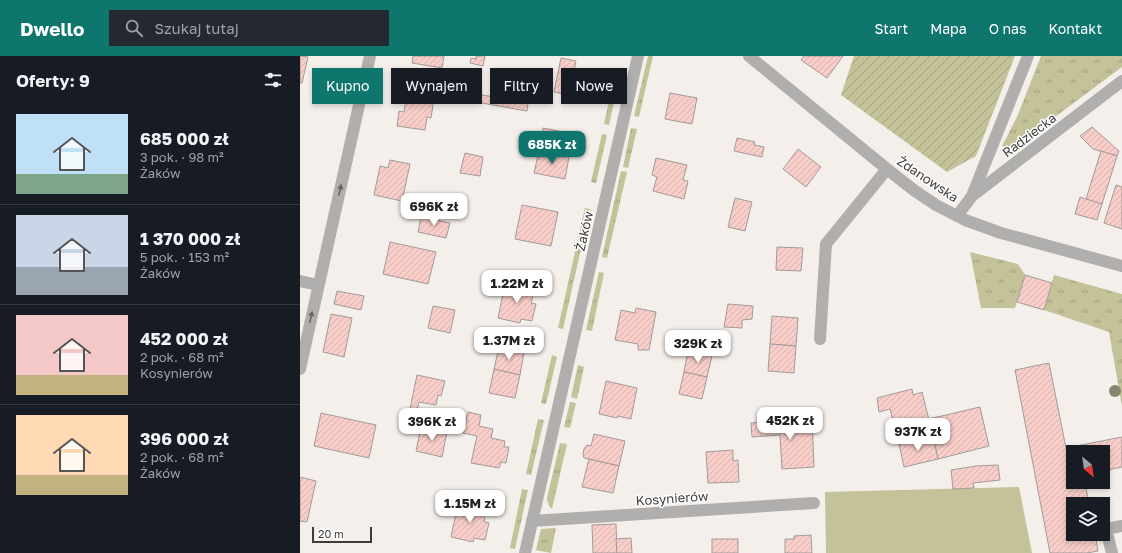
<!DOCTYPE html>
<html lang="pl">
<head>
<meta charset="utf-8">
<style>
	:root { --surface:#171b24; --page:#242831; --text:#f1f3f6; --muted:#9ea1a6; --line:#363941; --accent:#0f766e }
	body { margin:0; font-family:"Golos Text",sans-serif; background:var(--page); color:var(--text); height:100vh; display:flex; flex-direction:column; font-size:15px; white-space:nowrap }
	* { box-sizing:border-box; margin:0 }
	p { font-size:13px; color:var(--muted) }
	.icon { flex:none; width:22px; height:22px; fill:none; stroke:currentColor; stroke-width:2; stroke-linecap:round; stroke-linejoin:round }
	.map { position:relative; flex:1; overflow:hidden }
	.side { display:flex; flex-direction:column; background:var(--surface); width:300px }
	.side>* { flex:none }
	.hud { position:absolute; left:12px; top:12px; width:380px; height:36px; display:flex; gap:8px }
	.needle { width:26px; rotate:151deg }
	.tools { position:absolute; left:766px; top:389px; display:grid; gap:8px }
	.tools a { display:grid; place-items:center; width:44px; height:44px; border-radius:0px; background:var(--surface); box-shadow:0 2px 6px #0003; font-size:20px }
	.scale { position:absolute; left:12px; bottom:10px; width:60px; box-sizing:border-box; padding-left:4px; border:2px solid #3f3c3b; border-top:0; font-size:11px; line-height:14px; white-space:nowrap; color:#3f3c3b; -webkit-text-stroke:3px #fff; paint-order:stroke }
	.price { position:absolute; translate:-50% -34px; padding:0 9px; border-radius:8px; background:#fff; color:#222; font-size:13px; line-height:26px; filter:drop-shadow(0 1px 2px #0008) }
	.price::after { content:''; position:absolute; left:50%; top:24px; width:12px; height:9px; margin-left:-6px; background:inherit; clip-path:polygon(0 0,100% 0,50% 100%) }
	.price.current { background:var(--accent); color:#fff }
	ul { padding:0; list-style:none }
	li { display:flex; align-items:center; gap:12px; height:100px; padding:0 16px }
	li+li { border-top:1px solid var(--line) }
	li span { display:grid; place-items:center; flex:none; width:112px; height:80px; border-radius:0px; color:#555 }
	li>.icon { margin-inline-start:auto }
	span .icon { width:48px; height:48px; fill:#fffc; stroke-width:1 }
	li b { font-size:17px }
	h2 { display:flex; justify-content:space-between; align-items:center; height:48px; padding:0 16px; font-size:17px }
	.tag { padding:0 14px; border-radius:0px; background:var(--surface); box-shadow:0 2px 6px #0003; font-size:14px; line-height:36px }
	.tag.current { background:var(--accent); color:#fff }
	header { display:flex; align-items:center; gap:24px; box-sizing:border-box; height:56px; padding:0 20px; background:var(--accent); color:#fff }
	header strong { font-size:19px }
	nav { display:flex; gap:22px; margin-inline-start:auto; font-size:14px }
	.search { width:280px; height:36px; background:var(--page); display:flex; align-items:center; gap:10px; box-sizing:border-box; padding:0 14px; border-radius:0px; color:var(--muted); font-size:15px }
	main { display:flex; flex:1; min-height:0 }
	.map>svg:first-child { display:block }
	.grass { fill:url(#grass-tufts) }
	.park { fill:#c3c299 }
	.garden { fill:url(#garden-furrows) }
	.building { fill:url(#building-hatch); stroke:#a19b9a }
	.lines { fill:none; stroke-linecap:round; stroke-linejoin:round }
	.minor { stroke:#b0afad; stroke-width:12 }
	.tree { fill:#88856e }
	.oneway { fill:#676463 }
	.labels { text-anchor:middle; stroke-width:3; stroke-linejoin:round; paint-order:stroke }
	.street-label { font-size:13px; fill:#3f3c3b; stroke:#fff }
</style>
</head>
<body>
<header>
<strong>Dwello</strong>
<div class="search"><svg class="icon" aria-label="search" viewBox="0 0 24 24"><circle cx="10" cy="10" r="6"/><path d="M15 15l6 6"/></svg>Szukaj tutaj</div>
<nav><a>Start</a><a>Mapa</a><a>O nas</a><a>Kontakt</a></nav>
</header>
<main>
<section class="side">
<h2>Oferty: 9<svg class="icon" aria-label="filters" viewBox="0 0 24 24"><path d="M4 7h16M4 17h16"/><circle cx="9" cy="7" r="2"/><circle cx="15" cy="17" r="2"/></svg></h2>
<ul>
<li><span style="background:linear-gradient(#bfe0f5 75%,#7fa58c 0)"><svg class="icon" aria-label="home" viewBox="0 0 24 24"><path d="M3 11l9-7 9 7M6 9v11h12V9"/></svg></span><div><b>685 000 zł</b><p>3 pok. · 98 m²</p><p>Żaków</p></div></li>
<li><span style="background:linear-gradient(#c9d6e8 65%,#9aa5b1 0)"><svg class="icon" aria-label="home" viewBox="0 0 24 24"><path d="M3 11l9-7 9 7M6 9v11h12V9"/></svg></span><div><b>1 370 000 zł</b><p>5 pok. · 153 m²</p><p>Żaków</p></div></li>
<li><span style="background:linear-gradient(#f6c9c9 75%,#c2b280 0)"><svg class="icon" aria-label="home" viewBox="0 0 24 24"><path d="M3 11l9-7 9 7M6 9v11h12V9"/></svg></span><div><b>452 000 zł</b><p>2 pok. · 68 m²</p><p>Kosynierów</p></div></li>
<li><span style="background:linear-gradient(#ffd9b3 75%,#c2b280 0)"><svg class="icon" aria-label="home" viewBox="0 0 24 24"><path d="M3 11l9-7 9 7M6 9v11h12V9"/></svg></span><div><b>396 000 zł</b><p>2 pok. · 68 m²</p><p>Żaków</p></div></li>
</ul>
</section>
<div class="map">
<svg width="822" height="497" viewBox="0 0 822 497">
	<defs>
		<pattern id="grass-tufts" width="24" height="20" patternUnits="userSpaceOnUse"><rect width="24" height="20" fill="#c3c299"/><path d="M3 7l-1-3M5 7V3M7 7l1-3M15 17l-1-3M17 17v-4M19 17l1-3" fill="none" stroke="#a09f7e"/></pattern>
		<pattern id="garden-furrows" width="10" height="10" patternUnits="userSpaceOnUse"><rect width="10" height="10" fill="#c3c299"/><path d="M-1 1l2-2M0 10L10 0M9 11l2-2" fill="none" stroke="#a09f7e"/></pattern>
		<pattern id="building-hatch" width="6" height="6" patternUnits="userSpaceOnUse"><rect width="6" height="6" fill="#f9cec8"/><path d="M-1 1l2-2M0 6l6-6M5 7l2-2" fill="none" stroke="#d6b2ad"/></pattern>
	</defs>
	<rect width="100%" height="100%" fill="#f4efeb"/>
	<!-- grass -->
	<g class="grass">
		<polygon points="348,0 353,0 339,61 334,60"/>
		<polygon points="741,0 822,0 822,11 712,93 702,90 717,61"/>
		<polygon points="311,36 316,37 309,69 304,68"/>
		<polygon points="331,72 337,73 328,112 323,111"/>
		<polygon points="302,78 307,79 296,127 291,126"/>
		<polygon points="321,115 327,116 307,202 302,201"/>
		<polygon points="285,152 290,153 263,273 258,272"/>
		<polygon points="670,196 718,208 725,219 715,252 681,252"/>
		<polygon points="299,216 304,217 292,275 286,274"/>
		<polygon points="754,219 822,238 822,350 809,276 744,254"/>
		<polygon points="252,299 257,301 246,348 241,347"/>
		<polygon points="278,309 284,311 277,343 271,341"/>
		<polygon points="270,346 276,347 270,372 264,371"/>
		<polygon points="238,363 244,364 231,419 226,418"/>
		<polygon points="260,387 267,388 252,453 249,450 247,442"/>
		<polygon points="222,433 228,434 215,493 210,492"/>
		<polygon points="256,472 251,497 236,494 241,473"/>
	</g>
	<!-- park -->
	<polygon class="park" points="719,431 732,497 526,497 525,436"/>
	<!-- garden -->
	<polygon class="garden" points="554,0 715,0 676,100 647,116 541,39"/>
	<!-- building -->
	<g class="building">
		<polygon points="0,0 8,1 2,27 0,27"/>
		<polygon points="113,0 144,0 142,12 112,7"/>
		<polygon points="176,0 185,0 183,10 170,7 171,2 176,3"/>
		<polygon points="504,0 543,0 527,22 501,4"/>
		<polygon points="261,2 276,5 271,29 276,30 274,40 254,36"/>
		<polygon points="108,32 135,36 131,62 127,61 125,74 97,70 99,55 104,56"/>
		<polygon points="370,37 397,42 392,68 365,63"/>
		<polygon points="177,38 228,47 227,55 176,46"/>
		<polygon points="792,71 819,95 817,100 793,93 780,80"/>
		<polygon points="243,72 274,78 269,101 239,95"/>
		<polygon points="437,82 455,86 454,89 464,91 462,101 434,95"/>
		<polygon points="498,93 521,111 506,131 483,113"/>
		<polygon points="239,95 269,101 265,123 234,117"/>
		<polygon points="801,95 817,100 802,148 786,143"/>
		<polygon points="165,97 183,101 180,120 160,117"/>
		<polygon points="356,102 387,109 383,124 388,125 384,143 353,135 357,121 352,119"/>
		<polygon points="90,104 110,108 102,145 74,139 80,110 88,112"/>
		<polygon points="816,129 822,131 822,173 804,167"/>
		<polygon points="780,141 802,148 797,164 775,158"/>
		<polygon points="435,142 452,146 445,175 428,171"/>
		<polygon points="222,149 258,156 251,190 215,183"/>
		<polygon points="121,161 150,167 146,182 118,176"/>
		<polygon points="90,186 136,196 128,228 83,218"/>
		<polygon points="477,191 503,192 501,215 476,214"/>
		<polygon points="725,219 752,227 744,254 717,246"/>
		<polygon points="205,228 234,235 231,247 236,248 232,265 221,263 220,267 198,262"/>
		<polygon points="37,235 64,240 61,254 34,248"/>
		<polygon points="428,248 453,250 452,263 442,264 442,272 424,271"/>
		<polygon points="133,250 155,254 150,277 128,272"/>
		<polygon points="336,252 356,256 349,294 338,294 338,288 315,284 321,254 335,257"/>
		<polygon points="31,258 52,262 44,301 23,296"/>
		<polygon points="472,260 498,262 496,290 470,288"/>
		<polygon points="470,288 496,290 494,317 468,315"/>
		<polygon points="199,291 224,296 220,319 194,313"/>
		<polygon points="388,295 412,300 407,321 384,316"/>
		<polygon points="749,307 766,392 822,381 822,411 803,415 803,396 773,396 773,426 785,426 789,448 773,448 773,478 795,478 798,495 787,497 750,497 715,314"/>
		<polygon points="194,313 220,319 215,342 189,337"/>
		<polygon points="384,316 407,321 402,343 379,338"/>
		<polygon points="117,319 145,325 141,340 138,339 136,349 119,346 117,354 110,353"/>
		<polygon points="306,325 337,332 331,363 317,360 317,362 299,358"/>
		<polygon points="612,333 613,339 622,336 633,380 599,388 590,353 579,356 577,342"/>
		<polygon points="680,351 689,390 638,403 629,363"/>
		<polygon points="168,356 181,359 179,370 193,373 191,382 205,385 204,391 209,391 206,407 201,406 199,412 171,407 177,380 163,377"/>
		<polygon points="21,357 76,369 69,402 14,390"/>
		<polygon points="512,363 514,411 482,413 480,379 452,381 451,367"/>
		<polygon points="121,371 147,376 142,401 116,395"/>
		<polygon points="294,378 325,385 319,410 284,402 283,398 284,393 287,389 291,390"/>
		<polygon points="633,380 638,403 604,411 599,388"/>
		<polygon points="433,394 433,405 438,404 439,426 408,427 406,396"/>
		<polygon points="289,403 319,410 313,437 282,431"/>
		<polygon points="698,409 700,424 673,427 674,432 653,433 651,414 676,410"/>
		<polygon points="0,421 16,425 7,466 0,465"/>
		<polygon points="158,448 186,454 184,466 189,467 185,484 174,482 173,486 151,481"/>
		<polygon points="316,468 317,497 293,497 292,469"/>
		<polygon points="511,479 512,497 485,497 485,483 494,483 494,480"/>
		<polygon points="331,482 332,497 317,497 316,483"/>
		<rect x="412" y="483" width="26" height="14"/>
	</g>
	<g class="lines">
		<!-- minor -->
		<g class="minor">
			<polyline points="449,0 587,113 615,135 636,149 665,164 701,177 822,210"/>
			<polyline points="672,140 728,0"/>
			<polyline points="657,160 672,140 822,25"/>
			<polyline points="0,225 18,229"/>
			<polyline points="520,283 526,188 587,113"/>
			<polyline points="0,313 70,0"/>
			<polyline points="232,465 514,447"/>
			<polyline points="225,497 338,0"/>
			<polyline points="812,497 806,473 822,470"/>
		</g>
	</g>
	<!-- trees -->
	<circle class="tree" cx="815" cy="335" r="6"/>
	<!-- one-way arrows -->
	<defs><path id="oneway-solid" d="M-6-.8H1V-3.2L6.5 0L1 3.2V.8H-6Z"/></defs>
	<g class="oneway">
		<use href="#oneway-solid" transform="translate(40 134) rotate(-77)"/>
		<use href="#oneway-solid" transform="translate(11 261) rotate(-78)"/>
	</g>
	<g class="labels">
		<!-- street labels -->
		<g class="street-label">
			<text transform="translate(729 79) rotate(-37)" y="5">Radziecka</text>
			<text transform="translate(628 123) rotate(34)" y="5">Żdanowska</text>
			<text transform="translate(284 175) rotate(-77)" y="5">Żaków</text>
			<text transform="translate(372 442) rotate(-4)" y="5">Kosynierów</text>
		</g>
	</g>
</svg>
<div class="tools">
<a><svg class="needle" viewBox="-14 -14 28 28"><path d="M0-13l5 13h-10z" fill="#e53935"/><path d="M0 13l5-13h-10z" fill="#9ea1a6"/></svg></a>
<a><svg class="icon" aria-label="layers" viewBox="0 0 24 24"><path d="M12 4l9 5-9 5-9-5zM3 14l9 5 9-5"/></svg></a>
</div>
<div class="scale">20 m</div>
<b class="price current" style="left:252px;top:109px">685K zł</b>
<b class="price" style="left:134px;top:171px">696K zł</b>
<b class="price" style="left:217px;top:248px">1.22M zł</b>
<b class="price" style="left:209px;top:305px">1.37M zł</b>
<b class="price" style="left:398px;top:308px">329K zł</b>
<b class="price" style="left:490px;top:385px">452K zł</b>
<b class="price" style="left:132px;top:386px">396K zł</b>
<b class="price" style="left:618px;top:396px">937K zł</b>
<b class="price" style="left:170px;top:468px">1.15M zł</b>
<div class="hud">
<a class="tag current">Kupno</a>
<a class="tag">Wynajem</a>
<a class="tag">Filtry</a>
<a class="tag">Nowe</a>
</div>
</div>
</main>
</body>
</html>
